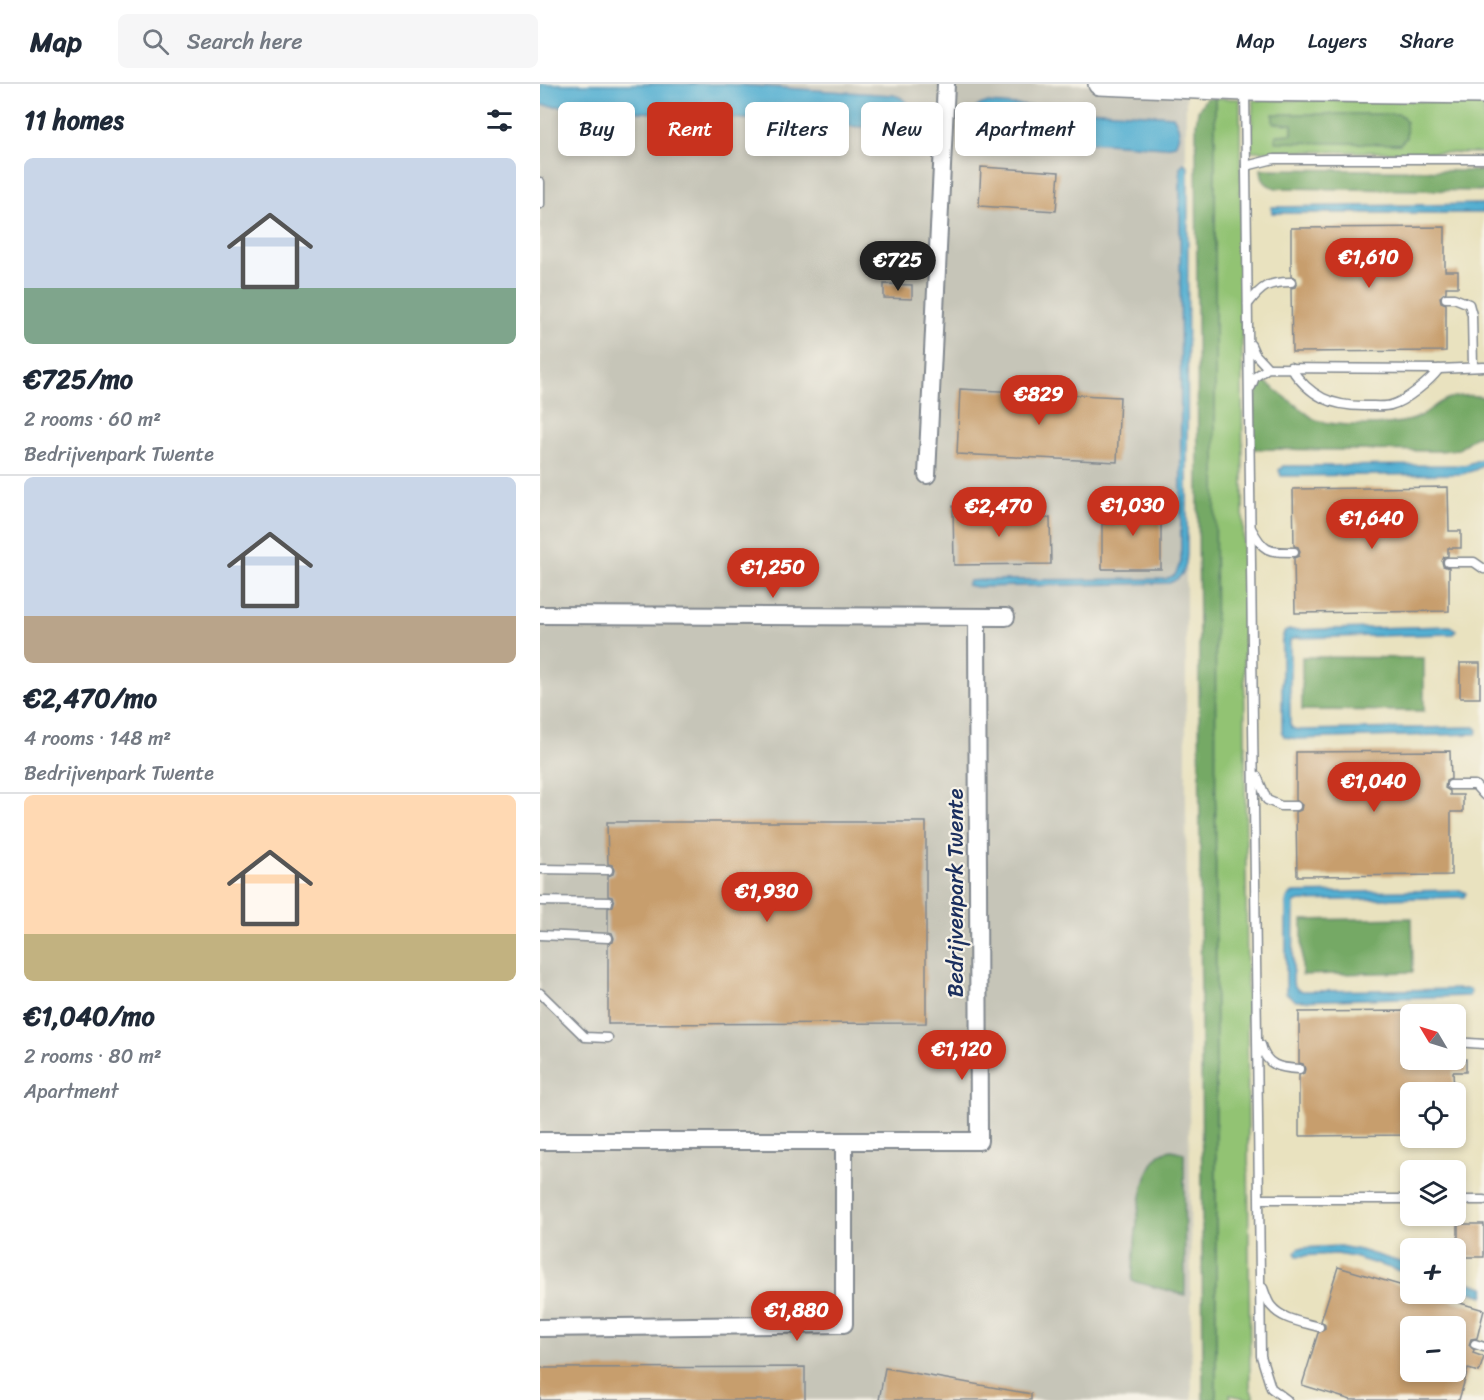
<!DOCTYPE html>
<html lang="en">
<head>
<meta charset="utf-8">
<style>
	:root { --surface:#fff; --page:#f6f6f7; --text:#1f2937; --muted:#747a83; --line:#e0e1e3; --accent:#c8321e }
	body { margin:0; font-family:Sriracha,sans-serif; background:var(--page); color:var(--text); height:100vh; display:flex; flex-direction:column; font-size:22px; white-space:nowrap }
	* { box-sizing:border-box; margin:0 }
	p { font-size:20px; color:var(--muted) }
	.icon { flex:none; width:33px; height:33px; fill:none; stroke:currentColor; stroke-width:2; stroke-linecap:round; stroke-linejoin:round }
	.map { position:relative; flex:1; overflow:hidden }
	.sheet { display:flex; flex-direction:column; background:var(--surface); width:540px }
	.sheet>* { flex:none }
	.guide { position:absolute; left:18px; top:18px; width:570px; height:54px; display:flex; gap:12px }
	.needle { width:39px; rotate:308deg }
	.buttons { position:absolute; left:860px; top:920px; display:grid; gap:12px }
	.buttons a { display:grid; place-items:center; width:66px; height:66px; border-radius:9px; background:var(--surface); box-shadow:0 3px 9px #0003; font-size:30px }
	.price { position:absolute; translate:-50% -51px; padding:0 14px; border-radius:21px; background:var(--accent); color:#fff; font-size:20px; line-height:39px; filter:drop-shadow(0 2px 3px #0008) }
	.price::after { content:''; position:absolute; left:50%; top:36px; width:18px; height:14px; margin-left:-9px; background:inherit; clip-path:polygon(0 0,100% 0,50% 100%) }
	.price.selected { background:#222; color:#fff }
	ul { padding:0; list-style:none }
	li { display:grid; align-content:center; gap:12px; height:318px; padding:0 24px }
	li+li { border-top:2px solid var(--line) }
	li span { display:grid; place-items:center; height:186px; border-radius:9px; color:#555 }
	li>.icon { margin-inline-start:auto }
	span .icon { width:108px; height:108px; fill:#fffc; stroke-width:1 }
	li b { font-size:26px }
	h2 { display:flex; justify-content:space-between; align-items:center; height:72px; padding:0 24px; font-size:26px }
	.tag { padding:0 21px; border-radius:9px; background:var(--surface); box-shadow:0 3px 9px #0003; font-size:21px; line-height:54px }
	.tag.selected { background:var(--accent); color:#fff }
	header { display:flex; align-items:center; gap:36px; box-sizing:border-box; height:84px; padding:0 30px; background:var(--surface); border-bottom:2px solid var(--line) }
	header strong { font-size:28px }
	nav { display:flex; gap:33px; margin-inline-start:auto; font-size:21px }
	.search { width:420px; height:54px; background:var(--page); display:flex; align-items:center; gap:15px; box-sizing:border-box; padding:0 21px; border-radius:9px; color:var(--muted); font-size:22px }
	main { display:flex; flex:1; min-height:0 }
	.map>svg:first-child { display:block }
	.industrial { fill:#c6c5b8 }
	.green { fill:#92c373; stroke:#567968; stroke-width:1.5; fill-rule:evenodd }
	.forest { fill:#75a965; stroke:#486c62; stroke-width:1.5 }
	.water { fill:#53afd1; stroke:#376f98; stroke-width:1.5 }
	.building { fill:#c79e6d; fill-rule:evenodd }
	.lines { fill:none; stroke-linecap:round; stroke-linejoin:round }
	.service-casing { stroke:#82888e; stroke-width:11 }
	.minor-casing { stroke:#82888e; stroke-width:20 }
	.tertiary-casing { stroke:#82888e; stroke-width:24 }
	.service { stroke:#fff; stroke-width:8 }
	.minor { stroke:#fff; stroke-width:16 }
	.tertiary { stroke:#fff; stroke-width:21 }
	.labels { text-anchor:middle; stroke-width:4.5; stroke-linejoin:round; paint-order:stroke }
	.street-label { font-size:22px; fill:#1b2f5e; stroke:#f7f3e8 }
</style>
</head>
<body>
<header>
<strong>Map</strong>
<div class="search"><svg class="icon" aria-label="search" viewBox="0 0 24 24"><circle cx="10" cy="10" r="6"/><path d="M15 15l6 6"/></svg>Search here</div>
<nav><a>Map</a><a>Layers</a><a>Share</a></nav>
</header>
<main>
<section class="sheet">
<h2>11 homes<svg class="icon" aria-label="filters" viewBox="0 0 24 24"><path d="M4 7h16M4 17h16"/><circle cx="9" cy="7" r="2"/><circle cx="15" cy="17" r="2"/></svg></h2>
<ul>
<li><span style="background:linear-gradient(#c9d6e8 70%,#7fa58c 0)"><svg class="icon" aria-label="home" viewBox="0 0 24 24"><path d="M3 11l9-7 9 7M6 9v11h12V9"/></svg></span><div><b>€725/mo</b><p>2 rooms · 60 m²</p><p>Bedrijvenpark Twente</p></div></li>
<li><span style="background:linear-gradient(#c9d6e8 75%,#b9a48a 0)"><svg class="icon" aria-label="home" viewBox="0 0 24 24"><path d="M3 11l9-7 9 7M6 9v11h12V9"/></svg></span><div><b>€2,470/mo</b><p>4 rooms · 148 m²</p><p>Bedrijvenpark Twente</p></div></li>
<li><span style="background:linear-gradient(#ffd9b3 75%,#c2b280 0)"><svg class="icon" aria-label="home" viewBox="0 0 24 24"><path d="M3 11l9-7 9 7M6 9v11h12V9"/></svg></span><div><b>€1,040/mo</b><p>2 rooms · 80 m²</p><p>Apartment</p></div></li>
</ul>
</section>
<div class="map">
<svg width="944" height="1316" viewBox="0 0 944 1316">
	<rect width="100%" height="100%" fill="#f7f3e8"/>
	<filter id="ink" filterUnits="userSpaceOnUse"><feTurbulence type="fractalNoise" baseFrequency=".0167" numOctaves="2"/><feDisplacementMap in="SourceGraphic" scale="12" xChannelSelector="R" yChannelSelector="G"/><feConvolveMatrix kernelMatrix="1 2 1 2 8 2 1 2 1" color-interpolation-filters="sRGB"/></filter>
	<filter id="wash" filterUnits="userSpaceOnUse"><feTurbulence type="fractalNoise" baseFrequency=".008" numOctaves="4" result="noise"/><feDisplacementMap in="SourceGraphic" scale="24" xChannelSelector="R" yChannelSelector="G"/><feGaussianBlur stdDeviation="1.35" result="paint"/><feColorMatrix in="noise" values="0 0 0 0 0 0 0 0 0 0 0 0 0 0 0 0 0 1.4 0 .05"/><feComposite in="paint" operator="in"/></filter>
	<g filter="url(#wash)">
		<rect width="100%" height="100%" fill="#e9e2bf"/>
		<!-- industrial -->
		<polygon class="industrial" points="0,0 646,0 646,721 652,1316 0,1316"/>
		<!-- green -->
		<g class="green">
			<polygon points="675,14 700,15 710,1304 715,1316 690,1311 690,1316 676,1316"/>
			<path d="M713,16L944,17V69L711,67ZM752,39L859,60L752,50Z"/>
		</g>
		<!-- forest -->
		<g class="forest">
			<polygon points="666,14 675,14 676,1316 663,1316 656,40 658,27"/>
			<path d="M859,30C869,35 866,44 866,54L860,60L736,58V51L752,50V40L733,39V30Z"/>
			<path d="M721,85L944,87V107L736,104C725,101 722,97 721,85Z"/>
			<path d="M723,296L774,335C795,344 849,342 871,336C882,333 890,325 899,319C911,311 930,310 944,313V350L934,353L919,365L900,367L714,365C714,342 710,316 723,296Z"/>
			<polygon points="762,573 884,574 884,627 762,626"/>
			<polygon points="872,834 873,888 762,891 762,836"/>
			<path d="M632,1066L644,1069L645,1211L592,1197C595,1165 596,1093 619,1071C622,1068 627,1067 632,1066Z"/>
		</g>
		<!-- water -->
		<g class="water">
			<path d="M0,0H182L353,11C378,16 376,43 351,45L0,21Z"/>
			<path d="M446,19L633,32C640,44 641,49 635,61L625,63L444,51C425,45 428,23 446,19Z"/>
			<path d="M644,79L648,82L647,471C646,485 643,494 629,499L436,503L427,501L429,497L444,496L626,495L635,491L641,478L640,83Z"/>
			<polygon points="944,120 944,129 732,129 731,123"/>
			<polygon points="944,374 944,381 935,386 922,390 741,392 739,386 743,382 925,381"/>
			<polygon points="910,542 916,546 913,550 756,554 750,556 750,640 752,644 758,646 935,643 938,646 936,650 757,655 745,653 742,649 742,556 744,548 749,546"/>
			<polygon points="920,806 926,809 924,813 760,817 754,819 753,900 758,906 763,907 929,905 931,908 929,912 756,917 746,909 746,819 748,812 753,809"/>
			<polygon points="800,1162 820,1166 870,1181 870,1190 813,1173 797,1170 757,1172 755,1169 759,1164"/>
			<polygon points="915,1194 944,1203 944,1212 915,1204"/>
		</g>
		<g id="blocks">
			<!-- building -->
			<g class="building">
				<polygon points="441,83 519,88 516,127 439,122"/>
				<polygon points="905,143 905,187 918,187 918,203 906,203 906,208 900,213 901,218 906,220 906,267 752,268 751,204 755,203 757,198 756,194 751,192 751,144"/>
				<polygon points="344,200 372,201 372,215 344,214"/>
				<polygon points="420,305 580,313 577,378 417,370"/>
				<polygon points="908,403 909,447 921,447 921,464 908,464 908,472 904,473 902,477 903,482 909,484 909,527 755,529 754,474 759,472 760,467 758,463 754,462 753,405"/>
				<polygon points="621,416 621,485 562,485 562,440 575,440 575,417"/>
				<polygon points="413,422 464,422 464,434 510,434 511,480 414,481"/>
				<rect x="920" y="579" width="20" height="35"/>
				<polygon points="910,667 911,695 906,697 905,704 910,707 910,711 923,711 923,728 911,728 911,791 757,792 756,728 761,726 762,721 756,716 756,668"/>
				<polygon points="67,738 386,738 386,939 68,940 68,860 73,858 74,854 72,849 68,848 68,824 73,822 74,818 72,813 68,812 68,792 73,790 74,786 72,781 68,780"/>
				<polygon points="870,927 870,975 926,975 926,988 913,988 914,1008 870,1008 870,1051 759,1052 759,991 764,989 765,985 763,980 759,979 759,928"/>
				<rect x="918" y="1140" width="26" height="33"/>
				<path d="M798,1183L870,1204V1209H886L944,1226L937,1254L931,1255L929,1261L934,1266L933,1269L944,1273L939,1288L928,1285L919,1316H811L762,1301L778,1249L785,1245V1241L781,1237ZM870,1242H915V1287H870Z"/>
				<polygon points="265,1283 265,1316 0,1316 0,1284"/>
				<polygon points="345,1284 491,1310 491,1316 339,1316"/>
			</g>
		</g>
	</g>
	<g filter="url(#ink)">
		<use href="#blocks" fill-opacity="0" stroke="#82888e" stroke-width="1.5"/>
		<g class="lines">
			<defs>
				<g id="service">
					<polyline points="705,6 721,1272 731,1304 747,1316"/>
					<polyline points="706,82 734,75 944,75"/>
					<polyline points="0,98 0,120"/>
					<polyline points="906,214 914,214 929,220 932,231 933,283"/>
					<path d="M708,220C722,202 728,198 751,198"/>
					<polyline points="711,261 715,270 728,284"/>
					<path d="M750,283C770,313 792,323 828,322C835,322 845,323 851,321C866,317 890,297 899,285"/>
					<polyline points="711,303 715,293 728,284 899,285 944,283"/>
					<path d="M711,444C724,468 727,468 754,468"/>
					<polyline points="908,478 934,478 944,485"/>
					<polyline points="717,692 727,716 741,722 756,722"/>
					<polyline points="911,701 935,701 944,711"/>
					<polyline points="0,785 68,786"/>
					<polyline points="0,817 68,818"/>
					<polyline points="0,851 68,854"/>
					<polyline points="0,909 45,953 68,954"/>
					<polyline points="915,958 944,960"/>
					<path d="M721,961C726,982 740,984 759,985"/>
					<polyline points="720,1115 870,1115"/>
					<polyline points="915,1116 944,1116"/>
					<path d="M723,1204C725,1209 727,1217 731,1222C742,1236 763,1238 779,1243"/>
					<polyline points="935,1260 944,1263"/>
				</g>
				<g id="minor">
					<polyline points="387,391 406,0"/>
					<polyline points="0,531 466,533"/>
					<polyline points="0,1057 439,1057 437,533"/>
					<polyline points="0,1244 304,1240 304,1057"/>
				</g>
				<polyline id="tertiary" points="559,0 705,6 944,9"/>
			</defs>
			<!-- service casing -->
			<use href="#service" class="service-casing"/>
			<!-- minor casing -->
			<use href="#minor" class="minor-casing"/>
			<!-- tertiary casing -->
			<use href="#tertiary" class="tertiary-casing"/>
			<!-- service -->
			<use href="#service" class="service"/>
			<!-- minor -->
			<use href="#minor" class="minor"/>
			<!-- tertiary -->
			<use href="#tertiary" class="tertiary"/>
		</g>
	</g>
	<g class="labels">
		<!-- street labels -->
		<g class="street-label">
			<text transform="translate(415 809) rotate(-90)" y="8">Bedrijvenpark Twente</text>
		</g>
	</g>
</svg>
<div class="buttons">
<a><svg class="needle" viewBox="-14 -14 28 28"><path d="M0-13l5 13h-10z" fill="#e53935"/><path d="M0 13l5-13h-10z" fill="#747a83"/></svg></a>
<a><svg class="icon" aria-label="locate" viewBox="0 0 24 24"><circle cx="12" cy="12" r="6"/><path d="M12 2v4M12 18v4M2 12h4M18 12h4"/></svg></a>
<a><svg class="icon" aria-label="layers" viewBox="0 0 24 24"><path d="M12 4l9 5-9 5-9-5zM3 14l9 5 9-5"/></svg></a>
<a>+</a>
<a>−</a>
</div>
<b class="price" style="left:829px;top:205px">€1,610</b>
<b class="price selected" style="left:358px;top:208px">€725</b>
<b class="price" style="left:499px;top:342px">€829</b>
<b class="price" style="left:593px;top:453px">€1,030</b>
<b class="price" style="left:459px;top:454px">€2,470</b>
<b class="price" style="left:832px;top:466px">€1,640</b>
<b class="price" style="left:233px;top:515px">€1,250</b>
<b class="price" style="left:834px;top:729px">€1,040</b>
<b class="price" style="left:227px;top:839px">€1,930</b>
<b class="price" style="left:422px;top:997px">€1,120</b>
<b class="price" style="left:257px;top:1258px">€1,880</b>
<div class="guide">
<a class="tag">Buy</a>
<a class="tag selected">Rent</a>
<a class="tag">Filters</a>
<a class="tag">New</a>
<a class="tag">Apartment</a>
</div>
</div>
</main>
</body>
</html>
